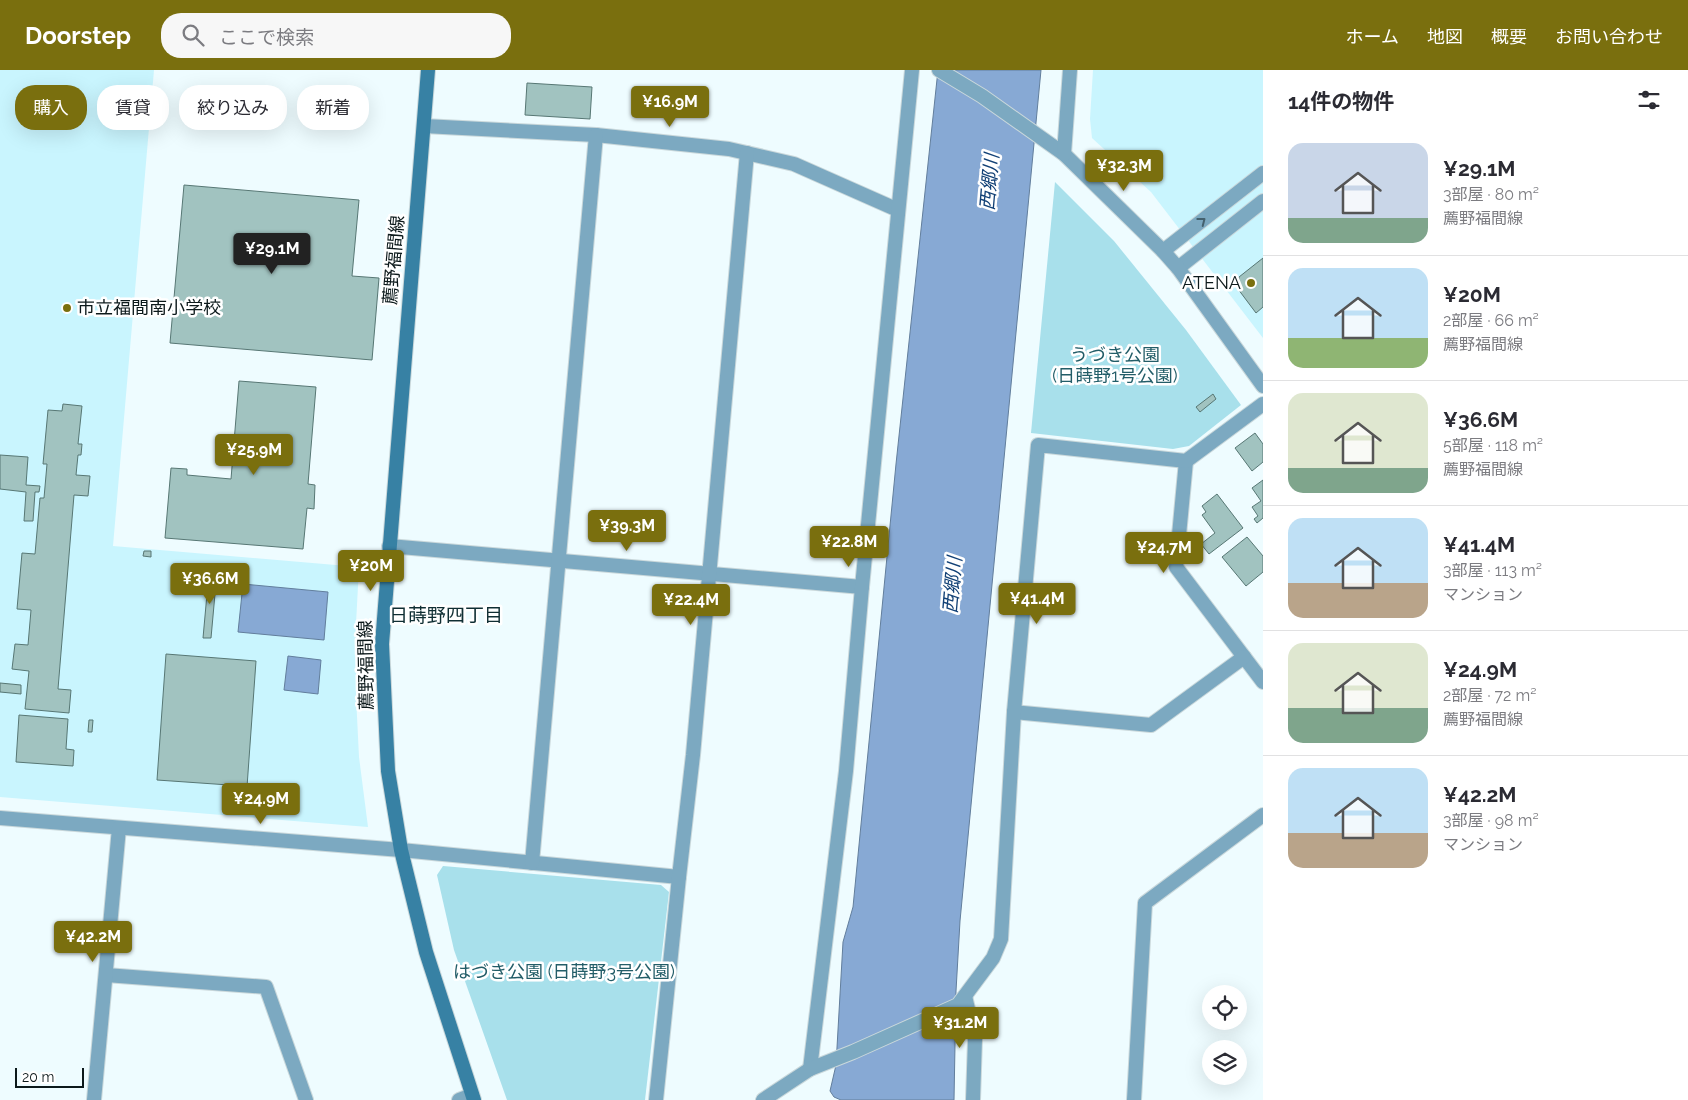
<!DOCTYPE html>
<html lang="ja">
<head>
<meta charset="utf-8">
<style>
	:root { --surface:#fff; --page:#f7f7f7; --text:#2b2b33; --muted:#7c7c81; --line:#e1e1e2; --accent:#7a6f0e }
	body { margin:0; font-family:Raleway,"Noto Sans JP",sans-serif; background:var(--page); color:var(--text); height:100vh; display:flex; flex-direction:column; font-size:19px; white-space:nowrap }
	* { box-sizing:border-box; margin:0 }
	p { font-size:16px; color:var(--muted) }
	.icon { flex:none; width:28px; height:28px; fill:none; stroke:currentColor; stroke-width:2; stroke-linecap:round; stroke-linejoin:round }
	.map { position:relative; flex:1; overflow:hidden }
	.sheet { display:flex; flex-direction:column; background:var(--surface); width:425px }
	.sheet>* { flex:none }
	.banner { position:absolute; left:15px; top:15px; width:475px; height:45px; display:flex; gap:10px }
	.tools { position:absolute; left:1202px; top:915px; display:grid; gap:10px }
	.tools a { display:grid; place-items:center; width:45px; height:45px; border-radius:50%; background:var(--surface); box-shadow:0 5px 20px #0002; font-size:25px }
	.scale { position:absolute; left:15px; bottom:12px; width:69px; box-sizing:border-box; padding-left:5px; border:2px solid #0c191b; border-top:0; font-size:14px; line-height:18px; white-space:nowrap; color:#0c191b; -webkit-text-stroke:4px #fff; paint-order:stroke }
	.price { position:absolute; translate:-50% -42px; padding:0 11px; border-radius:5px; background:var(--accent); color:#fff; font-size:16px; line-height:32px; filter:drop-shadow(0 1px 2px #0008) }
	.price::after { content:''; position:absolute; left:50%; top:30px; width:15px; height:11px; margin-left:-8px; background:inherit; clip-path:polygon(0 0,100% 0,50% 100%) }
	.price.active { background:#222; color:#fff }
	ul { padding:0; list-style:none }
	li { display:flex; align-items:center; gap:15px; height:125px; padding:0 25px }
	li+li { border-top:1px solid var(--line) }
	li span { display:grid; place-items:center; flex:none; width:140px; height:100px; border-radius:15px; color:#555 }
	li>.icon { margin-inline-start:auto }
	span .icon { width:60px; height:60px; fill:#fffc; stroke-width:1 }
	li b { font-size:21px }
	h2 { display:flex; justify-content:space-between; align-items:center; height:60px; padding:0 25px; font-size:21px }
	.tag { padding:0 18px; border-radius:20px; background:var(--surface); box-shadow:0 5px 20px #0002; font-size:18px; line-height:45px }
	.tag.active { background:var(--accent); color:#fff }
	header { display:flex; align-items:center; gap:30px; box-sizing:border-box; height:70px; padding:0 25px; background:var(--accent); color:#fff }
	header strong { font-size:24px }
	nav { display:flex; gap:28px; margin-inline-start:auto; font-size:18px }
	.search { width:350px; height:45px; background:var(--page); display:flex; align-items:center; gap:12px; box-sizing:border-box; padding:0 18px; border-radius:20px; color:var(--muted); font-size:19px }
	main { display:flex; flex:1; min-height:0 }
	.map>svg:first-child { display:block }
	.built { fill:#c9f5fe }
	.green { fill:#a8e0eb }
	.water { fill:#87a9d4; stroke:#627e9c }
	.building { fill:#a1c3c0; stroke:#577774 }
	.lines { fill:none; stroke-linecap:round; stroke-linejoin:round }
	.minor-casing { stroke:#cad8db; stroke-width:16 }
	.tertiary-casing { stroke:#cad8db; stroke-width:16 }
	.secondary-casing { stroke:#cad8db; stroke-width:16 }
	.minor { stroke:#7ca9c1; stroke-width:14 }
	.tertiary { stroke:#7ca9c1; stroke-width:14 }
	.secondary { stroke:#3781a4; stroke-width:14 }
	.oneway { stroke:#44616e }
	.poi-dot { fill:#7a6f0e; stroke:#fff; stroke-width:2 }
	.labels { text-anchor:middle; stroke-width:5; stroke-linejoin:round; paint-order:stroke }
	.street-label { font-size:18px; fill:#0c191b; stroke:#fff }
	.poi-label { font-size:18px; fill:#0c191b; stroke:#fff; text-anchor:end }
	.park-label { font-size:18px; fill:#225d68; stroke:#fff }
	.water-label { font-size:19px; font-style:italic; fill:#124176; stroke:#fff }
	.neighbourhood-label { font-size:19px; fill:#0f2e33; stroke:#fff }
</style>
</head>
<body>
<header>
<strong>Doorstep</strong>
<div class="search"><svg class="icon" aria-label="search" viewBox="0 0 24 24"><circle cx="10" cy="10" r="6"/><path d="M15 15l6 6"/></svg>ここで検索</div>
<nav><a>ホーム</a><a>地図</a><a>概要</a><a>お問い合わせ</a></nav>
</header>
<main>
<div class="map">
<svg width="1263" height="1030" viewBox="0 0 1263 1030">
	<rect width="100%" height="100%" fill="#eefcff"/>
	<!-- built -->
	<g class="built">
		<polygon points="0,0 154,0 113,476 359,497 356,554 356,626 359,687 368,757 0,727"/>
		<polygon points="1093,0 1263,0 1263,268 1151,122 1092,68 1090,49"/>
	</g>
	<!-- green -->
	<g class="green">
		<polygon points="1055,112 1114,171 1186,260 1241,335 1189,376 1173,379 1031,363"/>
		<polygon points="443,796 661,815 669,822 645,1030 507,1030 454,880 437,805"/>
	</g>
	<!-- water -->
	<g class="water">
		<polygon points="938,0 1041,0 960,851 956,921 954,1030 841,1030 834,1027 830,1021 836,995 843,872 853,837 896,394"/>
		<polygon points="243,514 328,522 324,570 238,562"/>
		<polygon points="288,586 321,590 318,624 284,620"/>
	</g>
	<!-- building -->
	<g class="building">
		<polygon points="527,13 592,17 590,49 525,45"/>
		<polygon points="184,115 359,130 352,206 379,208 372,290 170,273"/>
		<polygon points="1263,188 1263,237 1256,243 1238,219 1239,207"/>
		<polygon points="239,311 316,317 308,414 315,415 314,439 307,438 303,479 165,468 171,398 187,399 187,405 231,409"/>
		<polygon points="1213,324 1216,329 1200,342 1196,337"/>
		<polygon points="63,334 82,336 78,374 82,374 81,385 78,385 76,405 90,406 88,426 74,425 58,619 71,620 69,643 25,639 29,601 12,599 15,574 28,575 31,540 17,539 22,483 35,484 40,428 44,428 47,394 43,394 48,340 62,341"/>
		<polygon points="1255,363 1263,374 1263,392 1252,401 1235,378"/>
		<polygon points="0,385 28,387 26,415 40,416 39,422 35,422 33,451 24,451 26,422 0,419"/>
		<polygon points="1263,410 1263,448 1257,453 1254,449 1258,446 1252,437 1261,431 1252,418"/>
		<polygon points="1217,424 1243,458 1209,484 1201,474 1215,463 1202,445 1206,442 1202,436"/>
		<polygon points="1247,467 1263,486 1263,502 1246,516 1222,487"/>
		<polygon points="144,481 151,481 151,487 143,486"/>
		<polygon points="209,502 217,502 211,568 203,568"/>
		<polygon points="166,584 256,591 247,717 243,716 242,725 228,724 229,715 157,710"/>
		<polygon points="0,613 21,615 21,624 0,622"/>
		<polygon points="19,645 68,649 66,679 74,680 73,696 16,692"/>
		<polygon points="89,650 93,650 92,662 88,662"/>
	</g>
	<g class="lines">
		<defs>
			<g id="minor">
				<polyline points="424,56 596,65 729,79 794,94 898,140"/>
				<polyline points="1163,181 1263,103"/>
				<polyline points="1178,198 1263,131"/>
				<polyline points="1186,391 1176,497 1263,612"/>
				<polyline points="389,476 862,517"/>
				<polyline points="1014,642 1151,655 1244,587"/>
				<polyline points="0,748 401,780 679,807"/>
				<polyline points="532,793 596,65"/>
				<polyline points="106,905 266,917 306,1030"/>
				<polyline points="965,926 975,969 973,1030"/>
				<polyline points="810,999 846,701 862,517 912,0"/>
				<polyline points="94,1030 119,758"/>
				<polyline points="459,1030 472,1025"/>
				<polyline points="656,1030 679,807 693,685 747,83"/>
				<polyline points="763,1030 810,999 853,982 958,935 993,888 1001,869 1014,642 1038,375 1186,391 1263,334"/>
				<polyline points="1134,1030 1145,833 1263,745"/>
			</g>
			<g id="tertiary">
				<polyline points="939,0 982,26 1064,84 1163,181 1178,198 1263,316"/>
				<polyline points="1064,84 1070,0"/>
			</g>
			<polyline id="secondary" points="428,0 382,574 388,701 401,780 426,882 474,1030"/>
		</defs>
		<!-- minor casing -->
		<use href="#minor" class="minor-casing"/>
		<!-- tertiary casing -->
		<use href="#tertiary" class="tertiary-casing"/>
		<!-- secondary casing -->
		<use href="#secondary" class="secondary-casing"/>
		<!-- minor -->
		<use href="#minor" class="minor"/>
		<!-- tertiary -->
		<use href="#tertiary" class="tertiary"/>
		<!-- secondary -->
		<use href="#secondary" class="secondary"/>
	</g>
	<!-- one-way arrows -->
	<defs><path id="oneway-chevron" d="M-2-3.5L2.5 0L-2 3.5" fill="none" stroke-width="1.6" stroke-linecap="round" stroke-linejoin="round" transform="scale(1.25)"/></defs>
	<use class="oneway" href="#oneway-chevron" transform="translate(1202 151) rotate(-38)"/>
	<!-- markers -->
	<g class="poi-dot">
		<circle cx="1251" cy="213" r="5"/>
		<circle cx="67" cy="238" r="5"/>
	</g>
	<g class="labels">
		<!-- street labels -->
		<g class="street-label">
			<text transform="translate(394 190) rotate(-85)" y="6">薦野福間線</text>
			<text transform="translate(366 595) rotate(-91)" y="6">薦野福間線</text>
		</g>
		<!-- poi labels -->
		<g class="poi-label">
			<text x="1241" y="219">ATENA</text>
			<text x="77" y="244" text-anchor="start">市立福間南小学校</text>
		</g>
		<!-- park labels -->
		<g class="park-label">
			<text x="1115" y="291">うづき公園<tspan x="1115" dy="21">(日蒔野1号公園)</tspan></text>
			<text x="564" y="908">はづき公園 (日蒔野3号公園)</text>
		</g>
		<!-- water labels -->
		<g class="water-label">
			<text transform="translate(989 112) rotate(-85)" y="7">西郷川</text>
			<text transform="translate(952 515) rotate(-85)" y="7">西郷川</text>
		</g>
		<!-- neighbourhood labels -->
		<g class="neighbourhood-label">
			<text x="446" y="552">日蒔野四丁目</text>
		</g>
	</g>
</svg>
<div class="tools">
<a><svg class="icon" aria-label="locate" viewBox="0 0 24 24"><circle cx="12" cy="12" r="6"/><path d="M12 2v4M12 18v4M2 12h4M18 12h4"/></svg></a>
<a><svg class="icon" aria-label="layers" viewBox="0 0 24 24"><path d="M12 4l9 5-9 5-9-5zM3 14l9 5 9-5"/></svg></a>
</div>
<div class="scale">20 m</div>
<b class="price" style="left:670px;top:58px">¥16.9M</b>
<b class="price" style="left:1124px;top:122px">¥32.3M</b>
<b class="price active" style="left:272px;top:205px">¥29.1M</b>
<b class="price" style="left:254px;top:406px">¥25.9M</b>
<b class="price" style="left:627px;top:482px">¥39.3M</b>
<b class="price" style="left:849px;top:498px">¥22.8M</b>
<b class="price" style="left:1164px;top:504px">¥24.7M</b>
<b class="price" style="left:371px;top:522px">¥20M</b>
<b class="price" style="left:210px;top:535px">¥36.6M</b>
<b class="price" style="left:1037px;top:555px">¥41.4M</b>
<b class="price" style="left:691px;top:556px">¥22.4M</b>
<b class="price" style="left:261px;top:755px">¥24.9M</b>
<b class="price" style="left:93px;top:893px">¥42.2M</b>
<b class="price" style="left:960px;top:979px">¥31.2M</b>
<div class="banner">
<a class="tag active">購入</a>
<a class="tag">賃貸</a>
<a class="tag">絞り込み</a>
<a class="tag">新着</a>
</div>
</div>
<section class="sheet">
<h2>14件の物件<svg class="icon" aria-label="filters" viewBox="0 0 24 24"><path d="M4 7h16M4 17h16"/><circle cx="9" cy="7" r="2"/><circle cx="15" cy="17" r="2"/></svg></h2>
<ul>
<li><span style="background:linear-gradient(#c9d6e8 75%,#7fa58c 0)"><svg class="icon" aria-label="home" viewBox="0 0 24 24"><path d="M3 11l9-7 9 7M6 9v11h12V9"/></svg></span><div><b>¥29.1M</b><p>3部屋 · 80 m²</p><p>薦野福間線</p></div></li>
<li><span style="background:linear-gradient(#bfe0f5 70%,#8fb573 0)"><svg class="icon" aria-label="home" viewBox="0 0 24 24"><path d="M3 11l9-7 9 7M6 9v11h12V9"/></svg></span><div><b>¥20M</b><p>2部屋 · 66 m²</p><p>薦野福間線</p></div></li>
<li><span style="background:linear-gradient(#dfe7d0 75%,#7fa58c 0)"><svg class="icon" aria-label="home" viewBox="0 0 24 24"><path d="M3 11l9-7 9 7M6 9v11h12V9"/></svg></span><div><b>¥36.6M</b><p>5部屋 · 118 m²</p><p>薦野福間線</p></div></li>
<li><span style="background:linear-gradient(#bfe0f5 65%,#b9a48a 0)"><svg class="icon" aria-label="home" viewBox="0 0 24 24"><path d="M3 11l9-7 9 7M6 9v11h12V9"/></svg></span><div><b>¥41.4M</b><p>3部屋 · 113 m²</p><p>マンション</p></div></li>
<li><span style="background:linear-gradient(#dfe7d0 65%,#7fa58c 0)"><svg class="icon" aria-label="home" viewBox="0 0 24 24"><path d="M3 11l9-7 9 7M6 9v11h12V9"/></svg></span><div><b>¥24.9M</b><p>2部屋 · 72 m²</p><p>薦野福間線</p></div></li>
<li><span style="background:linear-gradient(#bfe0f5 65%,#b9a48a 0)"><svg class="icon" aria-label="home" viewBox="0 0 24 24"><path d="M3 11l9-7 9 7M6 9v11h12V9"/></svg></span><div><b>¥42.2M</b><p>3部屋 · 98 m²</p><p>マンション</p></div></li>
</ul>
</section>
</main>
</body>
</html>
